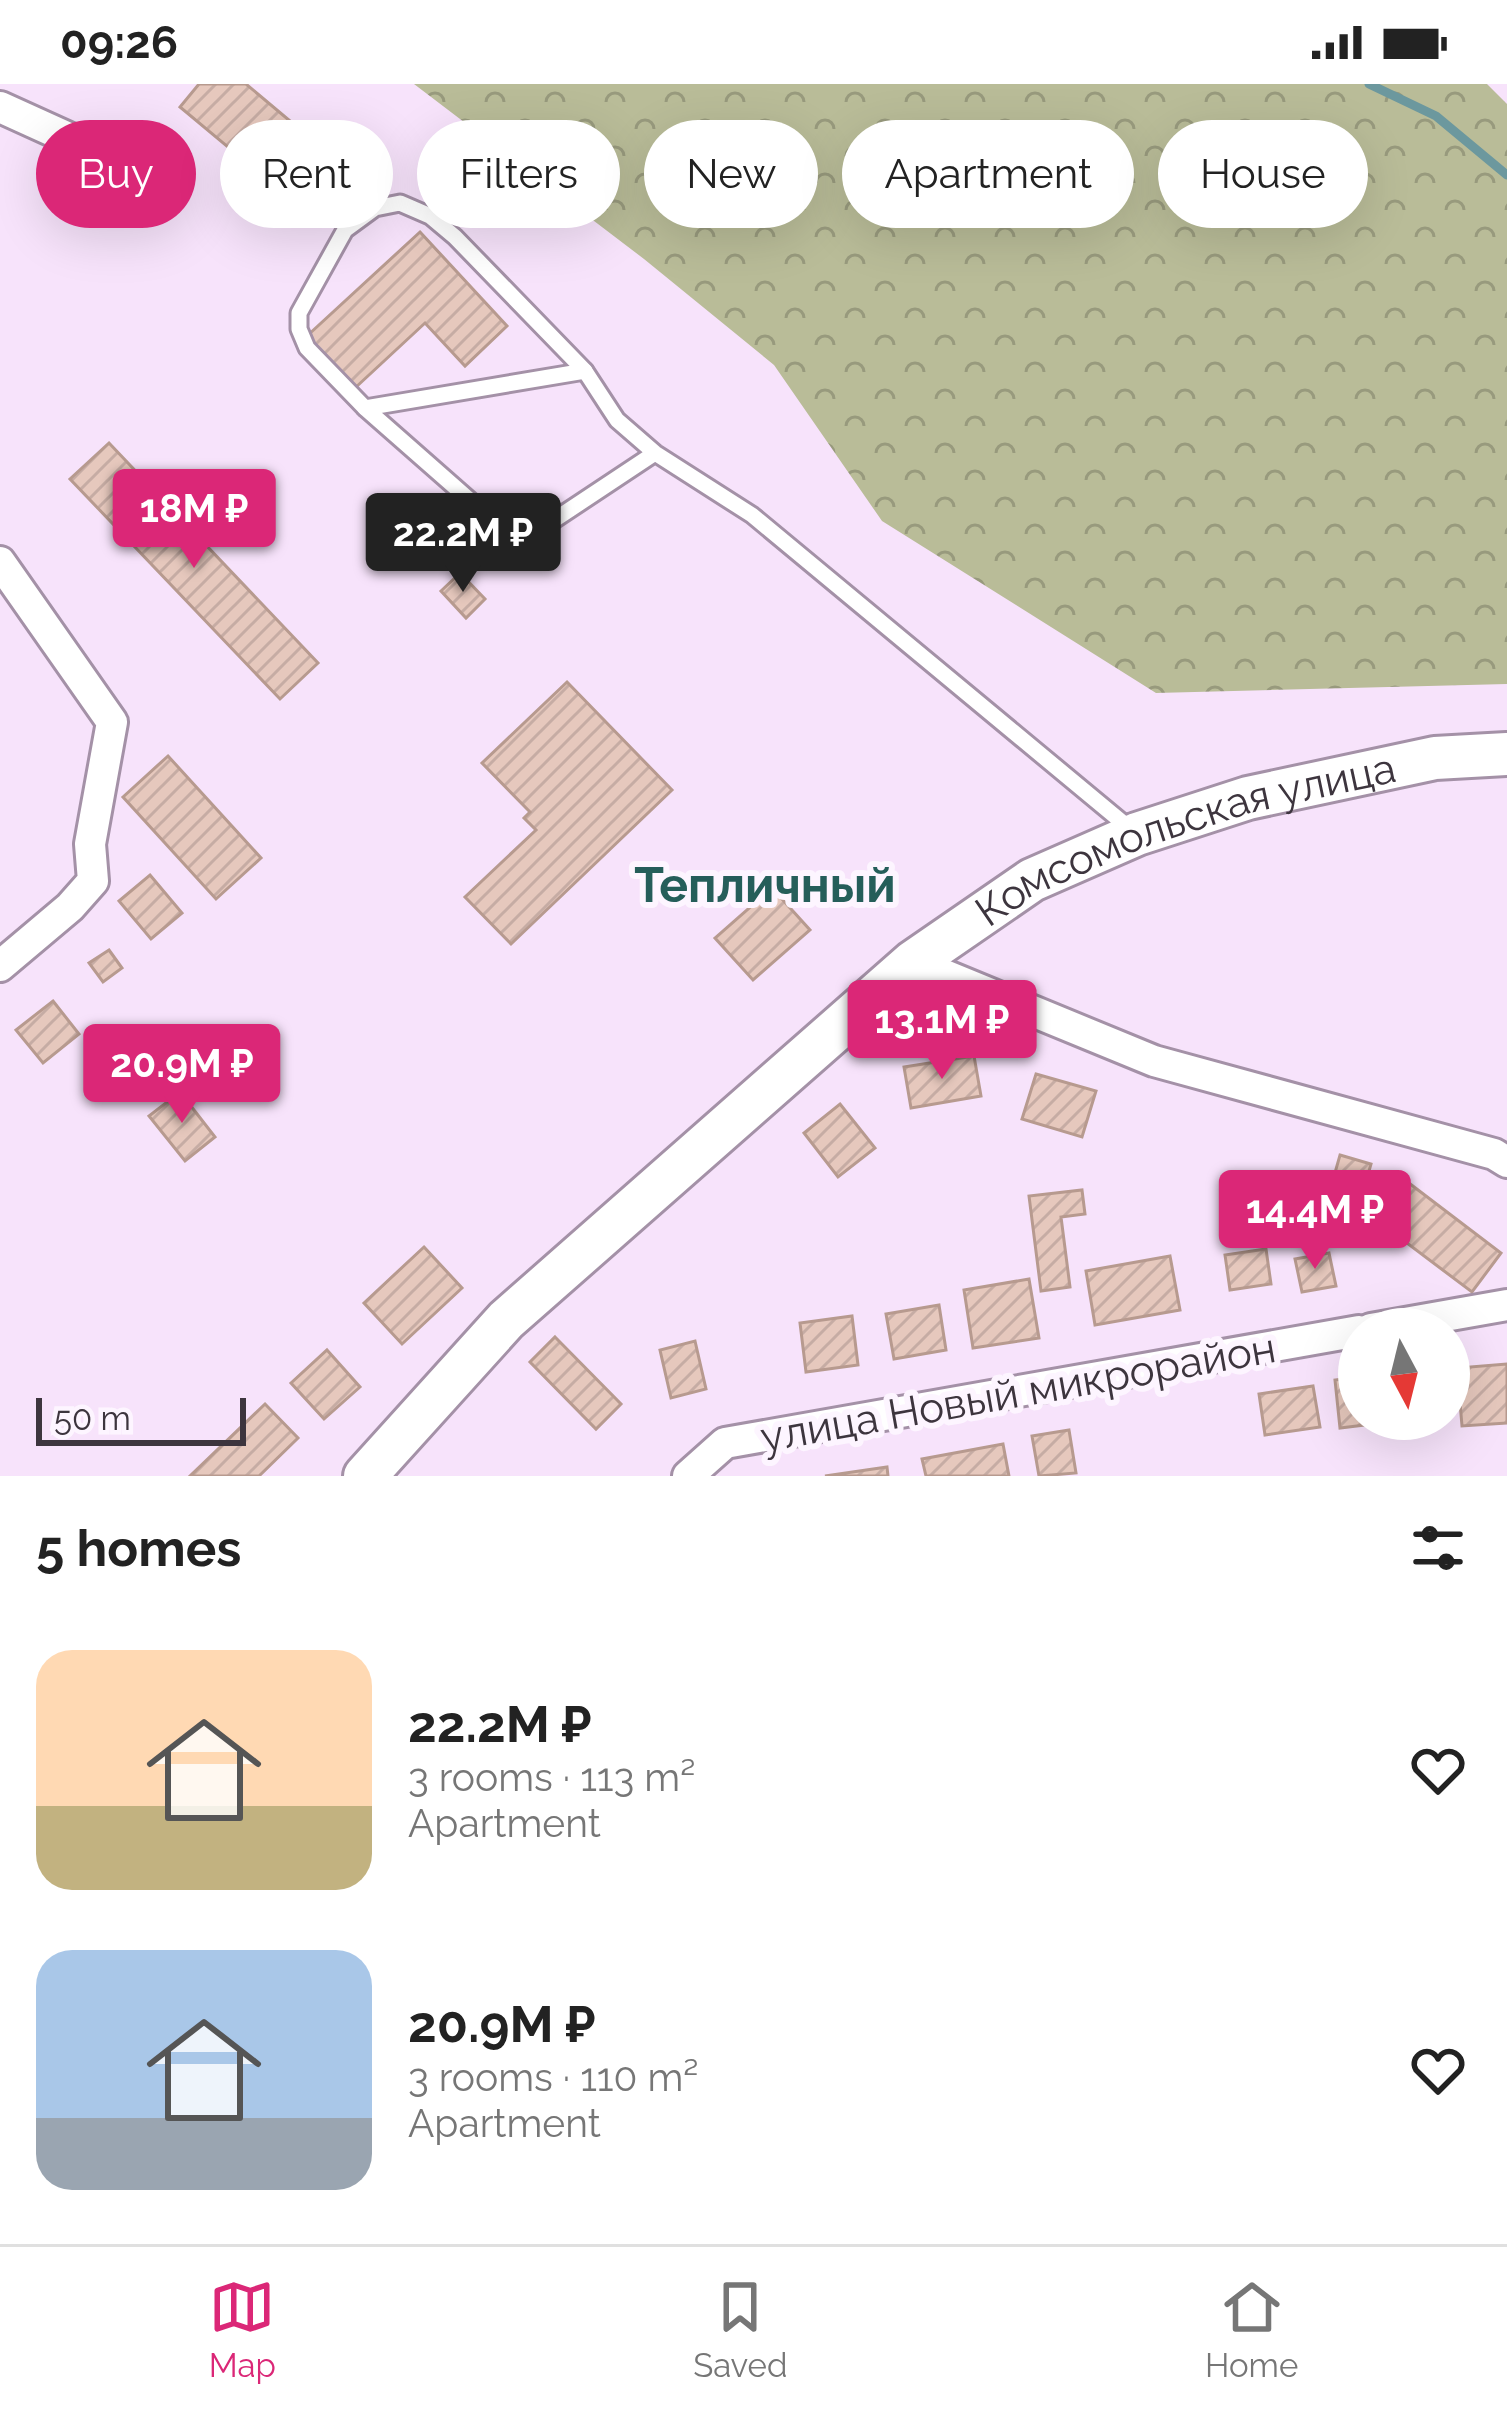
<!DOCTYPE html>
<html lang="en">
<head>
<meta charset="utf-8">
<style>
	:root { --surface:#fff; --page:#f2f2f2; --text:#222; --muted:#767676; --line:#e0e0e0; --accent:#db2777 }
	body { margin:0; font-family:Raleway,sans-serif; background:var(--page); color:var(--text); height:100vh; display:flex; flex-direction:column; font-size:45px; white-space:nowrap }
	* { box-sizing:border-box; margin:0 }
	p { font-size:39px; color:var(--muted) }
	.icon { flex:none; width:66px; height:66px; fill:none; stroke:currentColor; stroke-width:2; stroke-linecap:round; stroke-linejoin:round }
	.map { position:relative; height:1392px; overflow:hidden }
	.sheet { display:flex; flex-direction:column; background:var(--surface); flex:1 }
	.sheet>* { flex:none }
	.hud { position:absolute; left:36px; top:36px; width:1437px; height:108px; display:flex; gap:24px }
	.needle { width:78px; rotate:173deg }
	.controls { position:absolute; left:1338px; top:1224px; display:grid; gap:24px }
	.controls a { display:grid; place-items:center; width:132px; height:132px; border-radius:50%; background:var(--surface); box-shadow:0 12px 48px #0002; font-size:60px }
	.scale { position:absolute; left:36px; bottom:30px; width:210px; box-sizing:border-box; padding-left:12px; border:6px solid #3d353e; border-top:0; font-size:33px; line-height:42px; white-space:nowrap; color:#3d353e; -webkit-text-stroke:9px #fdf5ff; paint-order:stroke }
	.price { position:absolute; translate:-50% -102px; padding:0 27px; border-radius:12px; background:var(--accent); color:#fff; font-size:39px; line-height:78px; filter:drop-shadow(0 3px 6px #0008) }
	.price::after { content:''; position:absolute; left:50%; top:72px; width:36px; height:27px; margin-left:-18px; background:inherit; clip-path:polygon(0 0,100% 0,50% 100%) }
	.price.active { background:#222; color:#fff }
	ul { padding:0; list-style:none }
	li { display:flex; align-items:center; gap:36px; height:300px; padding:0 36px }
	li span { display:grid; place-items:center; flex:none; width:336px; height:240px; border-radius:36px; color:#555 }
	li>.icon { margin-inline-start:auto }
	span .icon { width:144px; height:144px; fill:#fffc; stroke-width:1 }
	li b { font-size:51px }
	h2 { display:flex; justify-content:space-between; align-items:center; height:144px; padding:0 36px; font-size:51px }
	.chip { padding:0 42px; border-radius:54px; background:var(--surface); box-shadow:0 12px 48px #0002; font-size:42px; line-height:108px }
	.chip.active { background:var(--accent); color:#fff }
	.status { display:flex; justify-content:space-between; align-items:center; height:84px; padding:0 60px; background:var(--surface); direction:ltr }
	.status svg { height:33px; fill:currentColor }
	.dock { display:flex; justify-content:space-around; align-items:center; height:168px; border-top:3px solid var(--line); background:var(--surface); font-size:33px; color:var(--muted) }
	.dock a { display:grid; justify-items:center; gap:6px }
	.dock .active { color:var(--accent) }
	.map>svg:first-child { display:block }
	.forest { fill:url(#forest-crowns) }
	.lines { fill:none; stroke-linecap:round; stroke-linejoin:round }
	.stream { stroke:#6c989e; stroke-width:9 }
	.building { fill:url(#building-hatch); stroke:#b79a8f; stroke-width:3 }
	.lane-casing { stroke:#a491a7; stroke-width:21 }
	.street-casing { stroke:#a491a7; stroke-width:36 }
	.secondary-casing { stroke:#a491a7; stroke-width:48 }
	.lane { stroke:#fff; stroke-width:15 }
	.street { stroke:#fff; stroke-width:30 }
	.secondary { stroke:#fff; stroke-width:42 }
	.labels { text-anchor:middle; stroke-width:12; stroke-linejoin:round; paint-order:stroke }
	.street-label { font-size:42px; fill:#3d353e; stroke:#fdf5ff }
	.quarter-label { font-size:48px; font-weight:bold; fill:#255e5a; stroke:#fdf5ff }
</style>
</head>
<body>
<div class="status"><b>09:26</b><svg viewBox="0 0 49 12"><path d="M0 12V9h3v3zM5 12V6h3v6zM10 12V3h3v9zM15 12V0h3v12zM26 1h20v11H26zM47 4h2v5h-2z"/></svg></div>
<div class="map">
<svg width="1507" height="1392" viewBox="0 0 1507 1392">
	<defs>
		<pattern id="forest-crowns" width="20" height="18" patternUnits="userSpaceOnUse" patternTransform="scale(3)"><rect width="20" height="18" fill="#b9bc98"/><path d="M2 6a3 3 0 1 1 6 0M12 15a3 3 0 1 1 6 0" fill="none" stroke="#989a7d"/></pattern>
		<pattern id="building-hatch" width="6" height="6" patternUnits="userSpaceOnUse" patternTransform="scale(3)"><rect width="6" height="6" fill="#e6c8bd"/><path d="M-1 1l2-2M0 6l6-6M5 7l2-2" fill="none" stroke="#c6aca4"/></pattern>
	</defs>
	<rect width="100%" height="100%" fill="#f7e3fb"/>
	<!-- forest -->
	<polygon class="forest" points="414,0 1487,0 1507,20 1507,600 1156,609 882,437 774,281 644,175"/>
	<g class="lines">
		<!-- stream -->
		<polyline class="stream" points="1369,0 1436,32 1507,91"/>
	</g>
	<!-- building -->
	<g class="building">
		<polygon points="199,0 246,0 315,58 276,103 180,23"/>
		<polygon points="420,148 507,242 465,282 425,239 355,304 307,252"/>
		<polygon points="109,359 318,579 280,615 70,395"/>
		<polygon points="460,489 485,515 466,534 441,507"/>
		<polygon points="567,598 672,706 511,860 465,813 536,746 524,734 530,728 482,679"/>
		<polygon points="168,672 261,774 216,815 123,713"/>
		<polygon points="150,791 182,829 151,855 119,817"/>
		<polygon points="772,804 810,846 753,896 715,854"/>
		<polygon points="109,866 122,884 103,898 89,879"/>
		<polygon points="53,917 79,950 43,979 16,946"/>
		<polygon points="974,972 981,1012 911,1024 904,983"/>
		<polygon points="1036,990 1096,1007 1082,1053 1022,1035"/>
		<polygon points="180,1008 215,1053 185,1077 149,1032"/>
		<polygon points="840,1020 875,1064 838,1093 804,1049"/>
		<polygon points="1340,1071 1371,1080 1358,1126 1327,1117"/>
		<polygon points="1401,1093 1501,1169 1472,1208 1371,1132"/>
		<polygon points="1082,1106 1085,1130 1061,1133 1070,1203 1041,1207 1029,1112"/>
		<polygon points="424,1163 462,1204 402,1260 364,1219"/>
		<polygon points="1266,1165 1271,1200 1230,1206 1225,1171"/>
		<polygon points="1329,1169 1336,1202 1302,1208 1295,1175"/>
		<polygon points="1170,1172 1180,1226 1095,1241 1086,1187"/>
		<polygon points="1029,1195 1039,1254 973,1264 964,1206"/>
		<polygon points="939,1221 946,1266 894,1275 886,1230"/>
		<polygon points="852,1232 858,1281 806,1288 800,1239"/>
		<polygon points="555,1253 621,1320 596,1345 530,1278"/>
		<polygon points="695,1257 706,1305 671,1314 660,1266"/>
		<polygon points="327,1266 360,1303 324,1335 291,1299"/>
		<polygon points="1507,1280 1507,1339 1462,1342 1457,1284"/>
		<polygon points="1359,1293 1359,1335 1390,1335 1390,1338 1340,1344 1335,1296"/>
		<polygon points="1313,1302 1320,1343 1265,1351 1259,1310"/>
		<polygon points="265,1320 298,1354 259,1392 190,1392"/>
		<polygon points="1069,1346 1076,1389 1039,1392 1032,1352"/>
		<polygon points="1003,1360 1009,1392 926,1392 922,1375"/>
		<polygon points="887,1383 888,1392 825,1392"/>
	</g>
	<g class="lines">
		<defs>
			<g id="lane">
				<polyline points="365,324 585,287"/>
				<polyline points="655,369 536,448 522,451 506,448 365,324 307,264 299,245 299,229 345,146 375,124 400,119 430,132 455,153 585,287 617,336 655,369 752,431 1134,748"/>
			</g>
			<g id="street">
				<polyline points="0,23 75,57"/>
				<polyline points="0,478 112,638 90,760 93,797 70,823 0,882"/>
				<polyline points="913,878 1154,977 1494,1070 1507,1078"/>
				<polyline points="1371,1245 1507,1221"/>
				<polyline points="688,1392 725,1359 1359,1247"/>
			</g>
			<g id="secondary">
				<path id="s1" d="M365,1392L506,1236L913,878L1032,796L1137,750L1248,714L1435,674L1507,670"/>
			</g>
		</defs>
		<!-- lane casing -->
		<use href="#lane" class="lane-casing"/>
		<!-- street casing -->
		<use href="#street" class="street-casing"/>
		<!-- secondary casing -->
		<use href="#secondary" class="secondary-casing"/>
		<!-- lane -->
		<use href="#lane" class="lane"/>
		<!-- street -->
		<use href="#street" class="street"/>
		<!-- secondary -->
		<use href="#secondary" class="secondary"/>
	</g>
	<g class="labels">
		<!-- street labels -->
		<g class="street-label">
			<text dy="15" stroke="none"><textPath href="#s1" startOffset="1056">Комсомольская улица</textPath></text>
			<text transform="translate(1018 1308) rotate(-10)" y="15">улица Новый микрорайон</text>
		</g>
		<!-- quarter labels -->
		<g class="quarter-label">
			<text x="765" y="818">Тепличный</text>
		</g>
	</g>
</svg>
<div class="controls">
<a><svg class="needle" viewBox="-14 -14 28 28"><path d="M0-13l5 13h-10z" fill="#e53935"/><path d="M0 13l5-13h-10z" fill="#767676"/></svg></a>
</div>
<div class="scale">50 m</div>
<b class="price" style="left:194px;top:487px">18M ₽</b>
<b class="price active" style="left:463px;top:511px">22.2M ₽</b>
<b class="price" style="left:942px;top:998px">13.1M ₽</b>
<b class="price" style="left:182px;top:1042px">20.9M ₽</b>
<b class="price" style="left:1315px;top:1188px">14.4M ₽</b>
<div class="hud">
<a class="chip active">Buy</a>
<a class="chip">Rent</a>
<a class="chip">Filters</a>
<a class="chip">New</a>
<a class="chip">Apartment</a>
<a class="chip">House</a>
</div>
</div>
<section class="sheet">
<h2>5 homes<svg class="icon" aria-label="filters" viewBox="0 0 24 24"><path d="M4 7h16M4 17h16"/><circle cx="9" cy="7" r="2"/><circle cx="15" cy="17" r="2"/></svg></h2>
<ul>
<li><span style="background:linear-gradient(#ffd9b3 65%,#c2b280 0)"><svg class="icon" aria-label="home" viewBox="0 0 24 24"><path d="M3 11l9-7 9 7M6 9v11h12V9"/></svg></span><div><b>22.2M ₽</b><p>3 rooms · 113 m²</p><p>Apartment</p></div><svg class="icon" aria-label="heart" viewBox="0 0 24 24"><path d="M12 20l-8-8c-3-5 5-10 8-4 3-6 11-1 8 4z"/></svg></li>
<li><span style="background:linear-gradient(#a9c7e8 70%,#9aa5b1 0)"><svg class="icon" aria-label="home" viewBox="0 0 24 24"><path d="M3 11l9-7 9 7M6 9v11h12V9"/></svg></span><div><b>20.9M ₽</b><p>3 rooms · 110 m²</p><p>Apartment</p></div><svg class="icon" aria-label="heart" viewBox="0 0 24 24"><path d="M12 20l-8-8c-3-5 5-10 8-4 3-6 11-1 8 4z"/></svg></li>
</ul>
</section>
<nav class="dock">
<a class="active"><svg class="icon" aria-label="map" viewBox="0 0 24 24"><path d="M3 6l6-2 6 2 6-2v14l-6 2-6-2-6 2zM9 4v14M15 6v14"/></svg>Map</a>
<a><svg class="icon" aria-label="saved" viewBox="0 0 24 24"><path d="M7 4h10v16l-5-4-5 4z"/></svg>Saved</a>
<a><svg class="icon" aria-label="home" viewBox="0 0 24 24"><path d="M3 11l9-7 9 7M6 9v11h12V9"/></svg>Home</a>
</nav>
</body>
</html>
